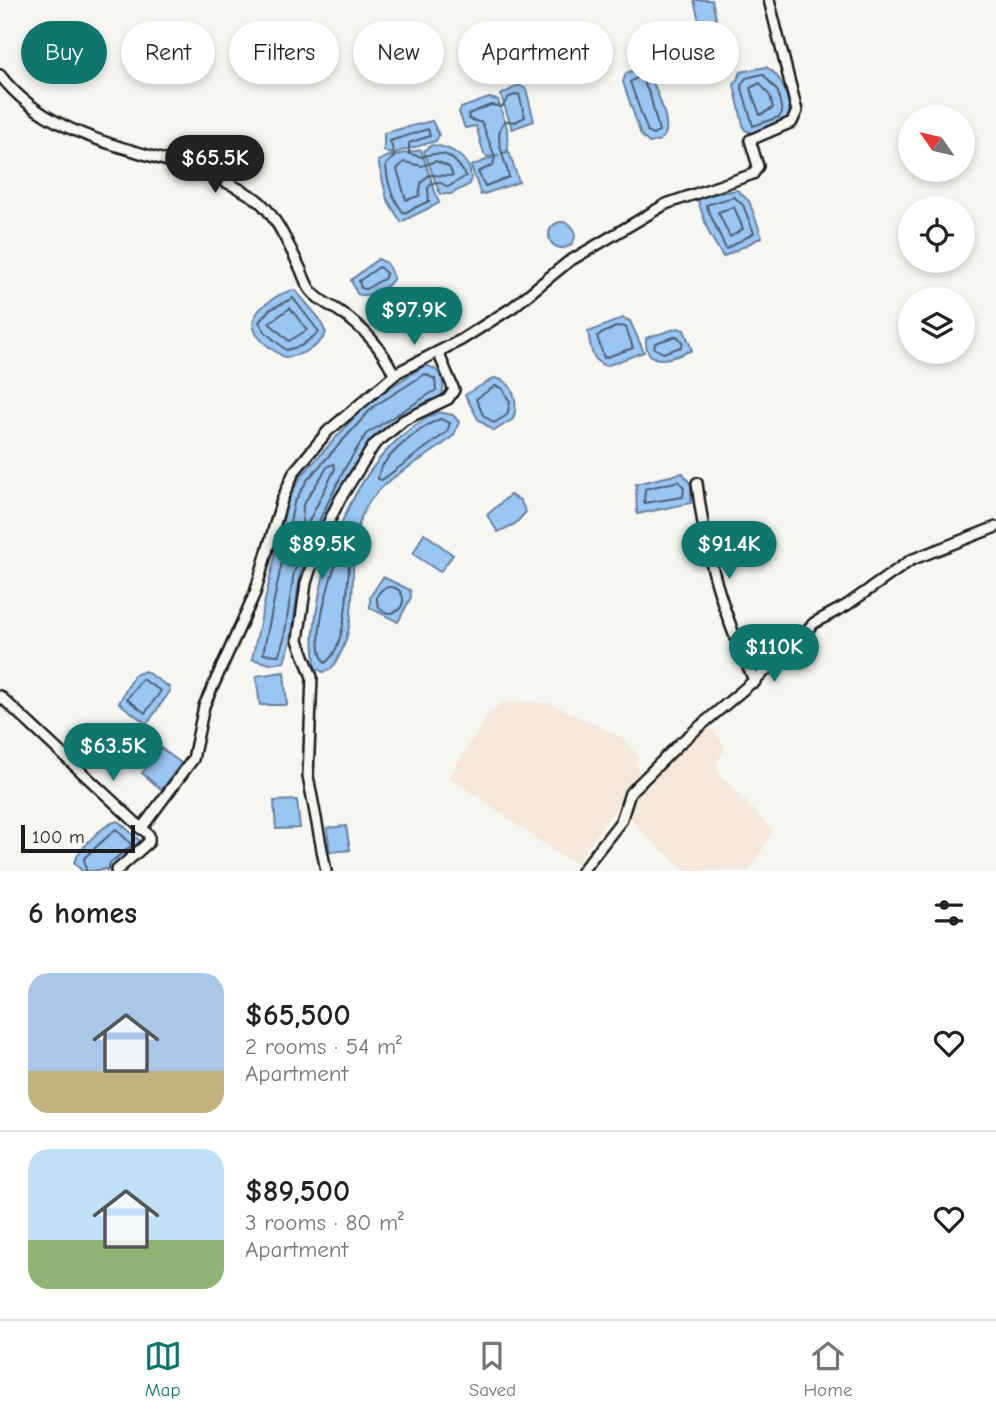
<!DOCTYPE html>
<html lang="en">
<head>
<meta charset="utf-8">
<style>
	:root { --surface:#fff; --page:#f2f2f2; --text:#222; --muted:#767676; --line:#e0e0e0; --accent:#0f766e }
	body { margin:0; font-family:"Comic Neue",sans-serif; background:var(--page); color:var(--text); height:100vh; display:flex; flex-direction:column; font-size:26px; white-space:nowrap }
	* { box-sizing:border-box; margin:0 }
	p { font-size:23px; color:var(--muted) }
	.icon { flex:none; width:38px; height:38px; fill:none; stroke:currentColor; stroke-width:2; stroke-linecap:round; stroke-linejoin:round }
	.map { position:relative; height:871px; overflow:hidden }
	.sheet { display:flex; flex-direction:column; background:var(--surface); flex:1 }
	.sheet>* { flex:none }
	.top-card { position:absolute; left:21px; top:21px; width:956px; height:63px; display:flex; gap:14px }
	.needle { width:46px; rotate:304deg }
	.buttons { position:absolute; left:898px; top:105px; display:grid; gap:14px }
	.buttons a { display:grid; place-items:center; width:77px; height:77px; border-radius:50%; background:var(--surface); box-shadow:0 4px 10px #0003; font-size:35px }
	.scale { position:absolute; left:21px; bottom:18px; width:114px; box-sizing:border-box; padding-left:7px; border:4px solid #1c1c1c; border-top:0; font-size:19px; line-height:24px; white-space:nowrap; color:#1c1c1c; -webkit-text-stroke:5px #f6f6f2; paint-order:stroke }
	.price { position:absolute; translate:-50% -60px; padding:0 16px; border-radius:24px; background:var(--accent); color:#fff; font-size:23px; line-height:46px; filter:drop-shadow(0 2px 4px #0008) }
	.price::after { content:''; position:absolute; left:50%; top:42px; width:21px; height:16px; margin-left:-10px; background:inherit; clip-path:polygon(0 0,100% 0,50% 100%) }
	.price.current { background:#222; color:#fff }
	ul { padding:0; list-style:none }
	li { display:flex; align-items:center; gap:21px; height:175px; padding:0 28px }
	li+li { border-top:2px solid var(--line) }
	li span { display:grid; place-items:center; flex:none; width:196px; height:140px; border-radius:21px; color:#555 }
	li>.icon { margin-inline-start:auto }
	span .icon { width:84px; height:84px; fill:#fffc; stroke-width:1 }
	li b { font-size:30px }
	h2 { display:flex; justify-content:space-between; align-items:center; height:84px; padding:0 28px; font-size:30px }
	.chip { padding:0 24px; border-radius:32px; background:var(--surface); box-shadow:0 4px 10px #0003; font-size:24px; line-height:63px }
	.chip.current { background:var(--accent); color:#fff }
	.menu { display:flex; justify-content:space-around; align-items:center; height:98px; border-top:2px solid var(--line); background:var(--surface); font-size:19px; color:var(--muted) }
	.menu a { display:grid; justify-items:center; gap:4px }
	.menu .current { color:var(--accent) }
	.map>svg:first-child { display:block }
	.built { fill:#f5e7db }
	.water { fill:#9ac6f4; stroke:#68829e; stroke-width:2 }
	.lines { fill:none; stroke-linecap:round; stroke-linejoin:round }
	.shore { stroke:#4e6072; stroke-width:2 }
	.street-casing { stroke:#1c1c1c; stroke-width:14 }
	.street { stroke:#f6f6f2; stroke-width:9 }
</style>
</head>
<body>
<div class="map">
<svg width="996" height="871" viewBox="0 0 996 871">
	<rect width="100%" height="100%" fill="#f6f6f2"/>
	<filter id="ink" filterUnits="userSpaceOnUse"><feTurbulence type="fractalNoise" baseFrequency=".0143" numOctaves="2"/><feDisplacementMap in="SourceGraphic" scale="14" xChannelSelector="R" yChannelSelector="G"/><feConvolveMatrix kernelMatrix="1 2 1 2 8 2 1 2 1" color-interpolation-filters="sRGB"/></filter>
	<g filter="url(#ink)">
		<!-- built -->
		<g class="built">
			<polygon points="517,702 550,703 621,737 638,756 637,777 577,863 560,855 449,777 489,713 502,703"/>
			<polygon points="708,727 714,730 725,748 717,763 720,774 773,831 749,871 685,871 643,833 624,810 631,793 653,770"/>
		</g>
		<!-- water -->
		<g class="water">
			<polygon points="694,0 712,0 716,19 713,27 700,25"/>
			<circle cx="677" cy="57" r="19"/>
			<path d="M644,67C652,76 669,119 666,131C665,139 657,142 649,143L641,135L623,82L626,73Z"/>
			<path d="M766,67C782,75 790,99 789,116L784,123L752,133L745,130L743,125L734,85L741,72Z"/>
			<polygon points="519,85 526,89 534,121 512,129 501,95"/>
			<polygon points="489,98 498,100 507,128 508,150 502,154 509,152 519,182 481,195 471,166 499,155 487,157 484,154 476,126 465,128 459,112 461,108"/>
			<polygon points="432,121 439,135 436,141 391,154 384,151 384,133"/>
			<path d="M432,145C453,147 475,161 470,184L451,194H440L424,151Z"/>
			<polygon points="421,150 439,203 401,222 387,199 378,161 386,157"/>
			<polygon points="737,190 749,201 762,237 723,257 709,233 698,201 703,196"/>
			<circle cx="562" cy="235" r="13"/>
			<path d="M378,259L387,263L394,278C387,289 369,298 357,294L351,280Z"/>
			<path d="M295,290L319,318L326,333C319,347 300,357 284,357C259,342 237,323 270,301C278,295 285,291 295,290Z"/>
			<path d="M623,318L630,321L644,352L606,366C590,361 591,345 588,332Z"/>
			<path d="M678,328L684,330L692,350C674,358 644,370 646,338Z"/>
			<path d="M425,365C440,369 446,379 442,395L371,440L351,472L300,574L291,641L284,662L270,664L252,659L287,501L302,475L368,402Z"/>
			<path d="M494,378C514,380 519,403 513,419L494,431L478,419L465,395Z"/>
			<path d="M438,412L453,415L459,422L454,435C428,460 385,474 366,507C340,553 368,622 331,669L323,672L315,668C315,655 312,642 314,630C323,549 360,449 438,412Z"/>
			<polygon points="683,473 691,485 691,503 637,514 636,484"/>
			<polygon points="510,495 520,500 526,512 515,524 498,532 487,515"/>
			<polygon points="424,533 453,555 440,572 413,554"/>
			<polygon points="383,577 410,590 411,597 398,622 370,608 370,597"/>
			<polygon points="145,671 169,687 170,691 147,724 119,703 134,675"/>
			<polygon points="284,672 287,705 260,705 256,676"/>
			<polygon points="161,748 181,763 162,790 142,773"/>
			<polygon points="297,800 300,828 276,829 274,801"/>
			<path d="M118,821L139,840L140,846C118,868 113,871 82,871L74,862C81,848 102,824 118,821Z"/>
			<polygon points="346,826 350,850 330,852 327,828"/>
		</g>
		<g class="lines">
			<!-- shore -->
			<g class="shore">
				<circle cx="677" cy="57" r="12"/>
				<polygon points="763,74 778,92 782,113 779,117 753,126 741,85 746,78"/>
				<polygon points="640,76 650,95 659,131 653,135 648,132 630,82"/>
				<polygon points="760,83 770,96 773,108 760,115 750,88"/>
				<path d="M519,94L525,117L515,122L505,121C491,135 506,161 509,177L485,186L478,172L493,165L495,157L482,123L469,119L468,114L491,105L502,107L509,97Z"/>
				<path d="M428,129L430,136L409,143V154L422,157C445,149 454,156 466,176L448,187L439,182L432,183L428,188L429,201L404,213C393,200 387,182 386,165L395,156L390,141Z"/>
				<polygon points="436,161 449,167 453,176 429,175 421,183 419,196 406,200 397,169 404,162 422,166"/>
				<polygon points="734,197 743,205 754,233 726,249 706,205"/>
				<polygon points="734,207 743,229 730,237 718,212"/>
				<polygon points="379,267 386,273 385,278 366,289 361,288 359,281"/>
				<polygon points="293,298 319,332 301,346 286,350 266,333 259,322 269,310"/>
				<polygon points="290,308 307,330 289,341 269,323"/>
				<polygon points="618,326 626,327 633,348 604,358 597,336"/>
				<polygon points="677,336 683,343 681,347 663,353 654,348 655,343"/>
				<polygon points="425,374 435,379 436,390 366,434 345,468 294,572 284,639 279,655 263,654 294,503 308,479 373,407"/>
				<polygon points="495,386 502,388 510,402 507,415 494,423 483,415 476,399"/>
				<path d="M440,419L450,423L447,432L382,480L378,479C378,459 422,426 440,419Z"/>
				<polygon points="334,464 335,469 307,525 302,527 303,505 328,466"/>
				<polygon points="679,481 684,488 683,497 644,503 645,489"/>
				<path d="M347,540L350,544C348,571 349,648 325,663C308,639 334,568 343,542Z"/>
				<circle cx="390" cy="600" r="13"/>
				<polygon points="142,679 161,691 145,713 127,699"/>
				<polyline points="86,871 84,858 116,829 132,845 110,863 107,871"/>
			</g>
			<defs>
				<g id="street">
					<path d="M0,75C61,155 175,146 255,198C275,212 290,248 301,270C304,277 307,288 313,293C320,301 331,306 339,311C365,329 381,347 394,374"/>
					<path d="M697,483C706,557 722,614 755,682"/>
					<polyline points="0,696 149,835 149,842 116,871"/>
					<polyline points="141,829 193,759 204,706 255,593 282,500 294,472 328,431 398,372 461,340 513,307 568,262 666,204 753,174 758,166 750,140 792,122 797,111 769,0"/>
					<polyline points="326,871 308,776 312,677 298,640 306,583 319,542 340,499 374,445 404,420 448,399 454,390 438,352"/>
					<polyline points="582,871 621,821 630,793 679,744 770,667 814,623 847,605 911,560 996,527"/>
				</g>
			</defs>
			<!-- street casing -->
			<use href="#street" class="street-casing"/>
			<!-- street -->
			<use href="#street" class="street"/>
		</g>
	</g>
</svg>
<div class="buttons">
<a><svg class="needle" viewBox="-14 -14 28 28"><path d="M0-13l5 13h-10z" fill="#e53935"/><path d="M0 13l5-13h-10z" fill="#767676"/></svg></a>
<a><svg class="icon" aria-label="locate" viewBox="0 0 24 24"><circle cx="12" cy="12" r="6"/><path d="M12 2v4M12 18v4M2 12h4M18 12h4"/></svg></a>
<a><svg class="icon" aria-label="layers" viewBox="0 0 24 24"><path d="M12 4l9 5-9 5-9-5zM3 14l9 5 9-5"/></svg></a>
</div>
<div class="scale">100 m</div>
<b class="price current" style="left:215px;top:195px">$65.5K</b>
<b class="price" style="left:414px;top:347px">$97.9K</b>
<b class="price" style="left:322px;top:581px">$89.5K</b>
<b class="price" style="left:729px;top:581px">$91.4K</b>
<b class="price" style="left:774px;top:684px">$110K</b>
<b class="price" style="left:113px;top:783px">$63.5K</b>
<div class="top-card">
<a class="chip current">Buy</a>
<a class="chip">Rent</a>
<a class="chip">Filters</a>
<a class="chip">New</a>
<a class="chip">Apartment</a>
<a class="chip">House</a>
</div>
</div>
<section class="sheet">
<h2>6 homes<svg class="icon" aria-label="filters" viewBox="0 0 24 24"><path d="M4 7h16M4 17h16"/><circle cx="9" cy="7" r="2"/><circle cx="15" cy="17" r="2"/></svg></h2>
<ul>
<li><span style="background:linear-gradient(#a9c7e8 70%,#c2b280 0)"><svg class="icon" aria-label="home" viewBox="0 0 24 24"><path d="M3 11l9-7 9 7M6 9v11h12V9"/></svg></span><div><b>$65,500</b><p>2 rooms · 54 m²</p><p>Apartment</p></div><svg class="icon" aria-label="heart" viewBox="0 0 24 24"><path d="M12 20l-8-8c-3-5 5-10 8-4 3-6 11-1 8 4z"/></svg></li>
<li><span style="background:linear-gradient(#bfe0f5 65%,#8fb573 0)"><svg class="icon" aria-label="home" viewBox="0 0 24 24"><path d="M3 11l9-7 9 7M6 9v11h12V9"/></svg></span><div><b>$89,500</b><p>3 rooms · 80 m²</p><p>Apartment</p></div><svg class="icon" aria-label="heart" viewBox="0 0 24 24"><path d="M12 20l-8-8c-3-5 5-10 8-4 3-6 11-1 8 4z"/></svg></li>
</ul>
</section>
<nav class="menu">
<a class="current"><svg class="icon" aria-label="map" viewBox="0 0 24 24"><path d="M3 6l6-2 6 2 6-2v14l-6 2-6-2-6 2zM9 4v14M15 6v14"/></svg>Map</a>
<a><svg class="icon" aria-label="saved" viewBox="0 0 24 24"><path d="M7 4h10v16l-5-4-5 4z"/></svg>Saved</a>
<a><svg class="icon" aria-label="home" viewBox="0 0 24 24"><path d="M3 11l9-7 9 7M6 9v11h12V9"/></svg>Home</a>
</nav>
</body>
</html>
